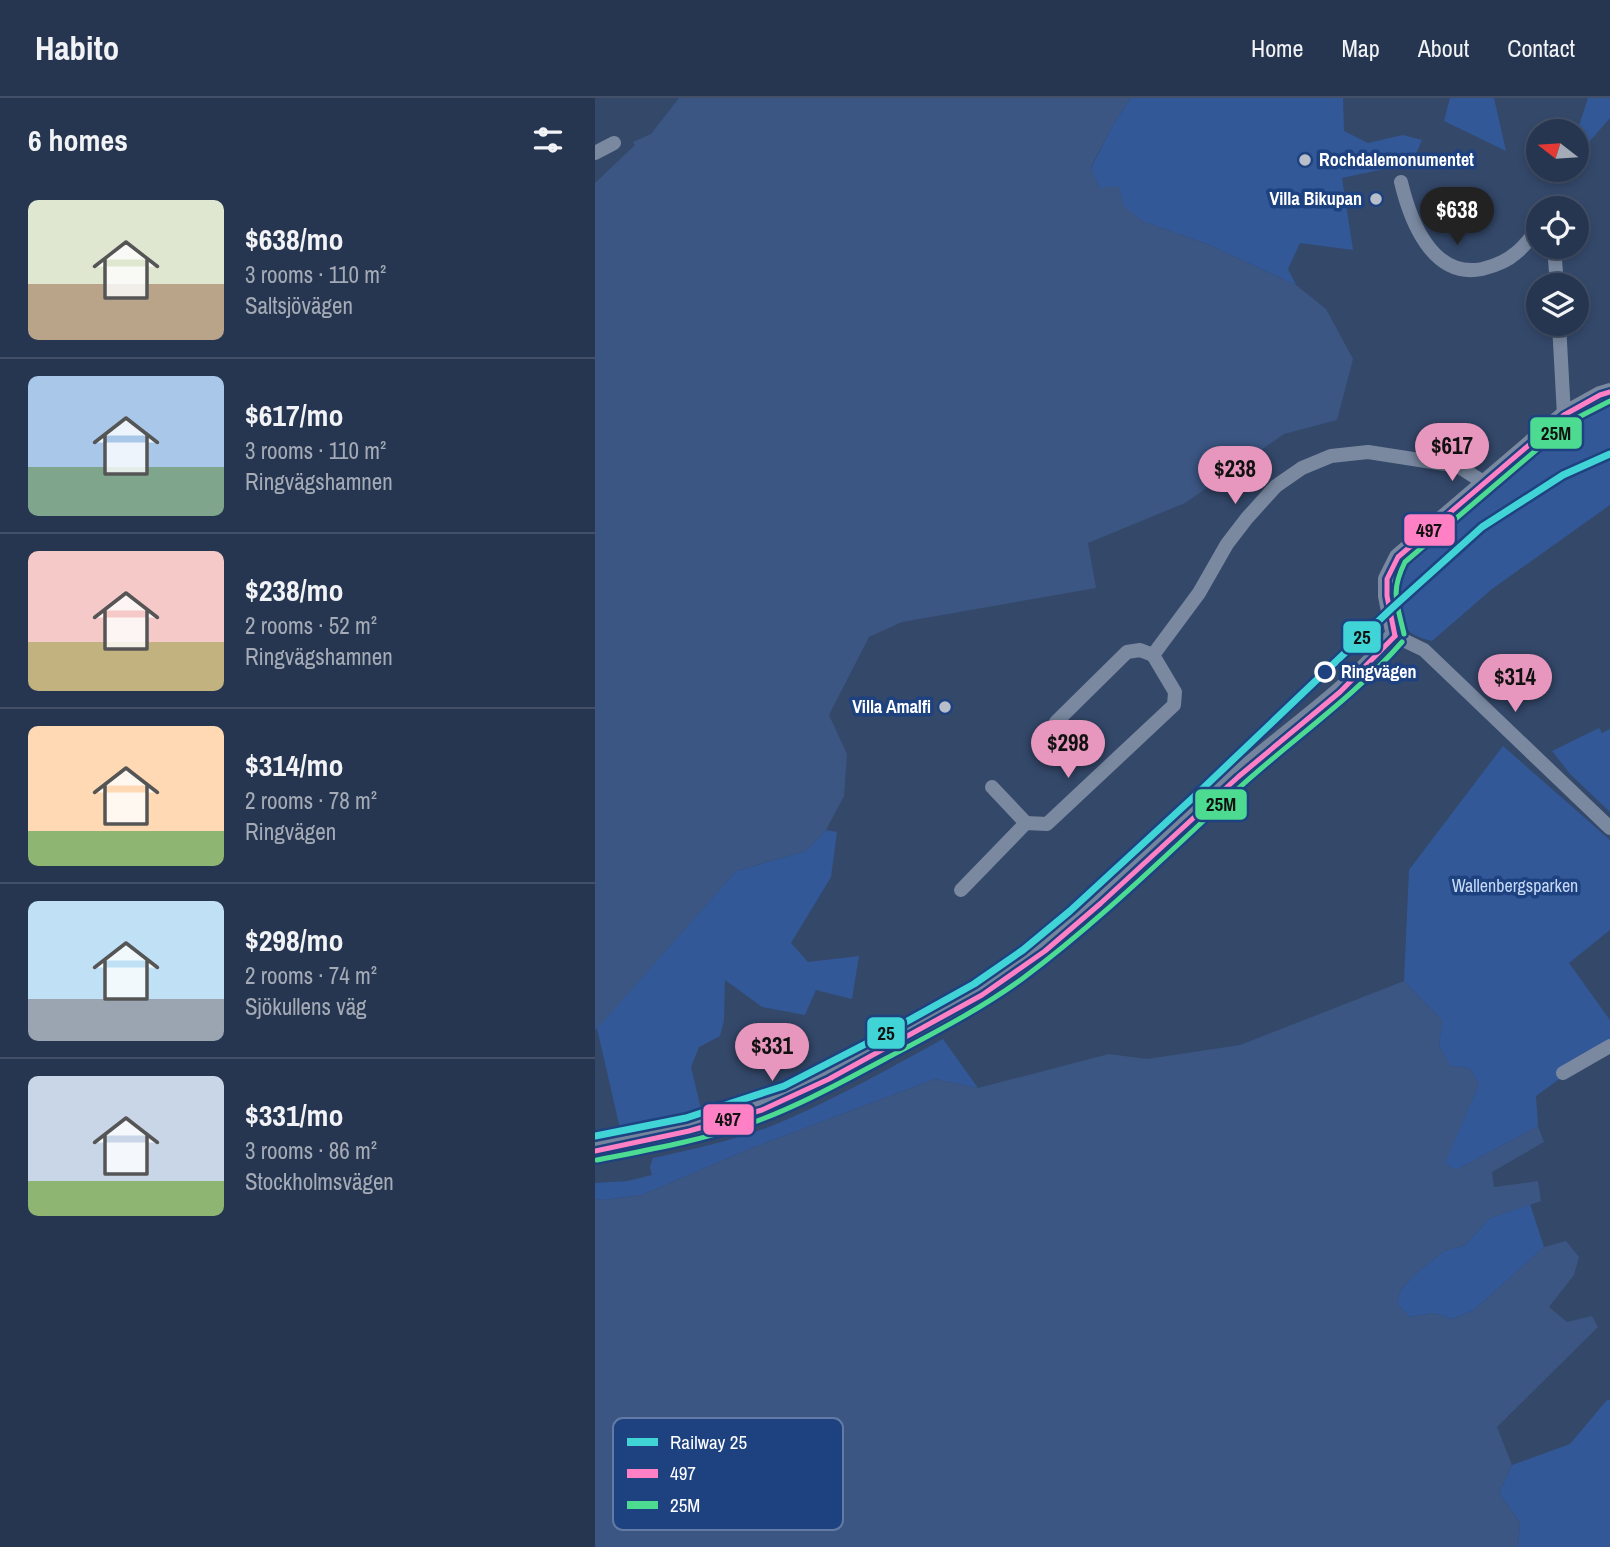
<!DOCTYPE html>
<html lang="en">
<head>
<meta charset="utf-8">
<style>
	:root { --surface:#273650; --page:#2f3e57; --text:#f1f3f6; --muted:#a4abb7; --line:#435067; --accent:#e797bd }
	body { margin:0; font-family:"Archivo Narrow",sans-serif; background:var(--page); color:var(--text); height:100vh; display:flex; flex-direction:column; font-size:26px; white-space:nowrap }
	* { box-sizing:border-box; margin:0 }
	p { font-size:23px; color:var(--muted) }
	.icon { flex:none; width:38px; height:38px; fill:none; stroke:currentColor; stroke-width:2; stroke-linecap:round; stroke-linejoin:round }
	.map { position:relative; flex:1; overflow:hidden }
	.panel { display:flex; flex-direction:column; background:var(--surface); width:595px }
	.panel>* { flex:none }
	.needle { width:46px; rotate:287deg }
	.buttons { position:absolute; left:931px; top:21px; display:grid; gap:14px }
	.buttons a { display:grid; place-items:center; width:63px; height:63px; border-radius:50%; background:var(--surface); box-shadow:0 4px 10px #0003,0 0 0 2px var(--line); font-size:35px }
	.price { position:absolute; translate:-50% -60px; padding:0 16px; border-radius:24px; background:var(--accent); color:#111; font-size:23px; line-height:46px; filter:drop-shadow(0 2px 4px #0008) }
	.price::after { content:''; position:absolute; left:50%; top:42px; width:21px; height:16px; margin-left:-10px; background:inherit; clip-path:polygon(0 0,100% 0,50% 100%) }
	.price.selected { background:#222; color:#fff }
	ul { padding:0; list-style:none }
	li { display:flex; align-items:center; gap:21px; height:175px; padding:0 28px }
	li+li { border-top:2px solid var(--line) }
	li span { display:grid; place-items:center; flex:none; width:196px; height:140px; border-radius:10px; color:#555 }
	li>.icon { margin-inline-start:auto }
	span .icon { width:84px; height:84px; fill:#fffc; stroke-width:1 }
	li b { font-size:30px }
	h2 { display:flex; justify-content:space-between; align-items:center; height:84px; padding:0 28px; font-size:30px }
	header { display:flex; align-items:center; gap:42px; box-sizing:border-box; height:98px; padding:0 35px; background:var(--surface); border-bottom:2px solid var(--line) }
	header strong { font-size:33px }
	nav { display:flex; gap:38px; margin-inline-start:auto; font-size:24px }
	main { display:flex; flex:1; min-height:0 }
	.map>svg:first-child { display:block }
	.green { fill:#325897 }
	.water { fill:#3b5683 }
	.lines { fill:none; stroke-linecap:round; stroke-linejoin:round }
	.minor { stroke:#7a89a0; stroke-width:14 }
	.tertiary { stroke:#7a89a0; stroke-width:18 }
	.secondary { stroke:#75849d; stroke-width:21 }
	.bus-1-casing { stroke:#1e4280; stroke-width:10 }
	.bus-2-casing { stroke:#1e4280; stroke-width:10 }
	.bus-1 { stroke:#ff80c5; stroke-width:5 }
	.bus-2 { stroke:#4ddb92; stroke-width:5 }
	.rail-1-casing { stroke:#1e4280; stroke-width:12 }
	.rail-1 { stroke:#40d4d6; stroke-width:7 }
	.poi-dot { fill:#b8bfcb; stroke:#1e4280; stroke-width:2.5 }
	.stop-dot { fill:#1e4280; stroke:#fff; stroke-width:3.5 }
	.labels { text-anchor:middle; stroke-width:7; stroke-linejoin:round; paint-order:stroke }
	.poi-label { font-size:18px; font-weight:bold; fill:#fff; stroke:#1e4280; text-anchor:end }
	.stop-label { font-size:18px; font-weight:bold; fill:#fff; stroke:#1e4280; text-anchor:start }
	.park-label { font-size:18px; fill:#c7d9f6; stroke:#1e4280 }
	.key { fill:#1e4280; stroke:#627ba6; stroke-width:2 }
	.key-label { font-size:19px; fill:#fff }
	.line-badge { stroke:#1e4280; stroke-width:2.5 }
	.pale-badge-label { font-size:19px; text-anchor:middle; font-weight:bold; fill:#111 }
</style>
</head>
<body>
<header>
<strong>Habito</strong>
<nav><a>Home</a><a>Map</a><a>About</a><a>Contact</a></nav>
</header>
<main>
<section class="panel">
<h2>6 homes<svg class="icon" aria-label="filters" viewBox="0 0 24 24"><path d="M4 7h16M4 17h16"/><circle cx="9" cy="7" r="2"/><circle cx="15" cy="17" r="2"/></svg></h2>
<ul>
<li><span style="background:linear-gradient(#dfe7d0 60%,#b9a48a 0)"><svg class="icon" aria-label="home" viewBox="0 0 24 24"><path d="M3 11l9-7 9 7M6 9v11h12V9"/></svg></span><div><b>$638/mo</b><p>3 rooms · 110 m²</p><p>Saltsjövägen</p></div></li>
<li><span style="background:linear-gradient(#a9c7e8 65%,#7fa58c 0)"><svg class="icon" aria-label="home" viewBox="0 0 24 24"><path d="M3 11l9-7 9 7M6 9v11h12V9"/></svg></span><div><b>$617/mo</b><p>3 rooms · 110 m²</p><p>Ringvägshamnen</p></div></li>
<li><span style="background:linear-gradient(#f6c9c9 65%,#c2b280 0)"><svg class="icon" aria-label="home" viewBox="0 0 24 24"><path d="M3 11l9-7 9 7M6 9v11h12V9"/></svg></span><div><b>$238/mo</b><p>2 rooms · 52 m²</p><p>Ringvägshamnen</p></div></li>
<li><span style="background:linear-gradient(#ffd9b3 75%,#8fb573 0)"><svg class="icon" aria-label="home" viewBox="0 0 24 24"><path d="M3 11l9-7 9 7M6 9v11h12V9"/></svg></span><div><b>$314/mo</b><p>2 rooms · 78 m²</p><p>Ringvägen</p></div></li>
<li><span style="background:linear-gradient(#bfe0f5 70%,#9aa5b1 0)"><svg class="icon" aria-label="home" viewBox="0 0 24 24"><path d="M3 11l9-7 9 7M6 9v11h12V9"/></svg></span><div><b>$298/mo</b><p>2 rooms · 74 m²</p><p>Sjökullens väg</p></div></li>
<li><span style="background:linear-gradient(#c9d6e8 75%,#8fb573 0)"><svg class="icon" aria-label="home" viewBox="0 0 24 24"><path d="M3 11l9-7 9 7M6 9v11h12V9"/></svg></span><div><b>$331/mo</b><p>3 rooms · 86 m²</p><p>Stockholmsvägen</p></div></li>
</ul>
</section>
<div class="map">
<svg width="1015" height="1449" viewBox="0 0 1015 1449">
	<rect width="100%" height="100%" fill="#34486a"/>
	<!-- green -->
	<g class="green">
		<polygon points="536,0 748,0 749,33 773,45 808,37 827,42 817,65 747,80 758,152 705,145 693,171 701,187 612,146 547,123 504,90 496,70 519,25"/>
		<polygon points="855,0 899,0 911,53 849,23"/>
		<polygon points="993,0 1015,0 1015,20 982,58 982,34"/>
		<path d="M1015,301V350C982,366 949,381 920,402C877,432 838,468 798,502L797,488L805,466L975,322Z"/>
		<path d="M1015,360V407L897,491L837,543C813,537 812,533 802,512C843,475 883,434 929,405C957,387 986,374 1015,360Z"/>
		<polygon points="1004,630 1007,635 1015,631 1015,714 975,676 957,653"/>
		<polygon points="908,648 1015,742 1015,832 974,865 1015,922 1015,944 941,998 943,1028 861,1072 849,1065 884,986 874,970 855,968 844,947 847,922 809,883 814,772"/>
		<polygon points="231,732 242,734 236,779 196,845 213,864 264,858 257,901 221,892 210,917 167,909 130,882 129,922 125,938 104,949 96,969 106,1011 25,1031 2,930 141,773 211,753"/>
		<path d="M348,941L383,990L340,981L152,1052L47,1097L9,1102L0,1101V1085L32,1083L57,1077L55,1069L58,1060C101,1050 146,1041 186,1024C242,1000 295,970 348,941Z"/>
		<polygon points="935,1106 949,1149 879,1212 857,1221 838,1215 815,1219 802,1206 806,1192 819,1177 849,1153 870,1147 895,1120"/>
		<polygon points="1012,1302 1015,1302 1015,1449 923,1449 925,1425 904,1395 917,1367 975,1346"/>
	</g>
	<!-- water -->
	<g class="water">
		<polygon points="84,0 536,0 519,25 496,69 504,90 524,88 529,108 547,123 612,146 701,187 731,211 758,261 742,322 689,336 590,405 493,445 501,490 307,524 274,539 234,617 252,656 249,698 231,732 211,753 141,773 0,933 0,85 40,47 38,44 56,36"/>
		<polygon points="809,883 847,922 844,947 855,968 874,970 884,986 850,1065 861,1072 943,1028 949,1044 897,1074 899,1089 943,1083 946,1103 895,1120 870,1147 849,1153 819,1177 806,1192 802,1206 815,1219 838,1215 857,1221 879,1212 949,1149 971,1143 984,1159 979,1177 954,1209 972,1224 997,1218 1003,1229 902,1329 917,1367 904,1395 925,1425 923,1449 0,1449 0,1101 9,1102 47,1097 152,1052 340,981 383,990 514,956 552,961 645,947"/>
	</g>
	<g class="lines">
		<!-- minor -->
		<g class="minor">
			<polyline points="0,55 19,45"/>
			<path d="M806,84C815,122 837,181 887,171C899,168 911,164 921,155C930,148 936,139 943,131"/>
			<polyline points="958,110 958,108"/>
			<polyline points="959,149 962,187"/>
			<polyline points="964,226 969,317"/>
			<polyline points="800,538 829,552 1015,730"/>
			<polyline points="461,624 532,554 545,552 558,557 604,495 632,446 652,420 681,388 707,370 736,358 773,354 863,368 888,384"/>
			<polyline points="397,689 431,725"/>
			<polyline points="366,792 431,725 452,726 579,607 580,594 558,557"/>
			<polyline points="968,975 1015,948"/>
		</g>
		<!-- tertiary -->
		<polyline class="tertiary" points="800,538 792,498 792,481 803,459 969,317 1005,297 1015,294"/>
		<!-- secondary -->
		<path class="secondary" d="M0,1053C50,1043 101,1034 149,1018C197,1002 239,978 283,955C330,930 377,906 420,875C500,817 570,745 643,679C695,632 757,593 800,538"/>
		<defs>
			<g id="bus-1">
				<polyline points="800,538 792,498 792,481 803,459 969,317 1005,297 1015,294"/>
				<polyline points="0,1053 94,1033 167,1012 234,981 387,897 450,853 506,805 643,679 745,594 800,538"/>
			</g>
			<g id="bus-2">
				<path d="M809,536C802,505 795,494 810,464L974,324L1015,303"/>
				<path d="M2,1062C52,1052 103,1043 151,1027C200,1010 245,985 290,961C337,936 384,912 427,881C505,823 574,754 645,689C699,640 759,599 807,544"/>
			</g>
		</defs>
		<!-- bus-1 casing -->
		<use href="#bus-1" class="bus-1-casing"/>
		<!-- bus-2 casing -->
		<use href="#bus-2" class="bus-2-casing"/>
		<!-- bus-1 -->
		<use href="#bus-1" class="bus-1"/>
		<!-- bus-2 -->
		<use href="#bus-2" class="bus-2"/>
		<defs>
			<polyline id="rail-1" points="0,1038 91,1020 189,988 284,939 379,886 428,852 475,813 602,696 796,511 887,429 968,377 1015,356"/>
		</defs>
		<!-- rail-1 casing -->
		<use href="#rail-1" class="rail-1-casing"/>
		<!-- rail-1 -->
		<use href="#rail-1" class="rail-1"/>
	</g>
	<!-- markers -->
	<g class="poi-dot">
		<circle cx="710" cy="62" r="7"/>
		<circle cx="781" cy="101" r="7"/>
		<circle cx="350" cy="609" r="7"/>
	</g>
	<circle class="stop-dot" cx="730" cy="574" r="9"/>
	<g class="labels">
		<!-- poi labels -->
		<g class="poi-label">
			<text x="724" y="68" text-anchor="start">Rochdalemonumentet</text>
			<text x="767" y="107">Villa Bikupan</text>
			<text x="336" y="615">Villa Amalfi</text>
		</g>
		<!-- stop labels -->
		<g class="stop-label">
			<text x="746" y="580">Ringvägen</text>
		</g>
		<!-- park labels -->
		<g class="park-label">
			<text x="920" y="794">Wallenbergsparken</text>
		</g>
	</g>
	<!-- legend -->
	<rect x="18" y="1320" width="230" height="112" rx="10" class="key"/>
	<rect x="32" y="1340" width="31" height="8" fill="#40d4d6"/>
	<rect x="32" y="1371" width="31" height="9" fill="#ff80c5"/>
	<rect x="32" y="1403" width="31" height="8" fill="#4ddb92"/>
	<g class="key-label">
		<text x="75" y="1351">Railway 25</text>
		<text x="75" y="1382">497</text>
		<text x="75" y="1414">25M</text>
	</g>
	<g class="line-badge">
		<rect x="934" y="318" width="54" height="34" rx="7" fill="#4ddb92"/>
		<rect x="808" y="415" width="53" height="34" rx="7" fill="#ff80c5"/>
		<rect x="747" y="522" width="40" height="34" rx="7" fill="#40d4d6"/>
		<rect x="599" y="690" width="54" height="33" rx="7" fill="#4ddb92"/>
		<rect x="271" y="918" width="40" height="34" rx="7" fill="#40d4d6"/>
		<rect x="107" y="1005" width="53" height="33" rx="7" fill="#ff80c5"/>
	</g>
	<g class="pale-badge-label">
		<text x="961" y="342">25M</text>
		<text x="834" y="439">497</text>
		<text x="767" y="546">25</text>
		<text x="626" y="713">25M</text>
		<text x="291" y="942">25</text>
		<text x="133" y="1028">497</text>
	</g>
</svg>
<div class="buttons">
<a><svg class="needle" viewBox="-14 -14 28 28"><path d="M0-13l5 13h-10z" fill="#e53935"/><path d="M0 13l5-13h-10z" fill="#a4abb7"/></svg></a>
<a><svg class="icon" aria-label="locate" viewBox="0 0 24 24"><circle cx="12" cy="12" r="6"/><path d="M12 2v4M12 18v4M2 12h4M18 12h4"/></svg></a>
<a><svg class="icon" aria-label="layers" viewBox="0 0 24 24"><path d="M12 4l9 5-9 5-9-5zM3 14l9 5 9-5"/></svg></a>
</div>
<b class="price selected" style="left:862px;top:149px">$638</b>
<b class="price" style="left:857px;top:385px">$617</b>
<b class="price" style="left:640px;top:408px">$238</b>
<b class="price" style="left:920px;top:616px">$314</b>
<b class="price" style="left:473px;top:682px">$298</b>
<b class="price" style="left:177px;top:985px">$331</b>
</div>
</main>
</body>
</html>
